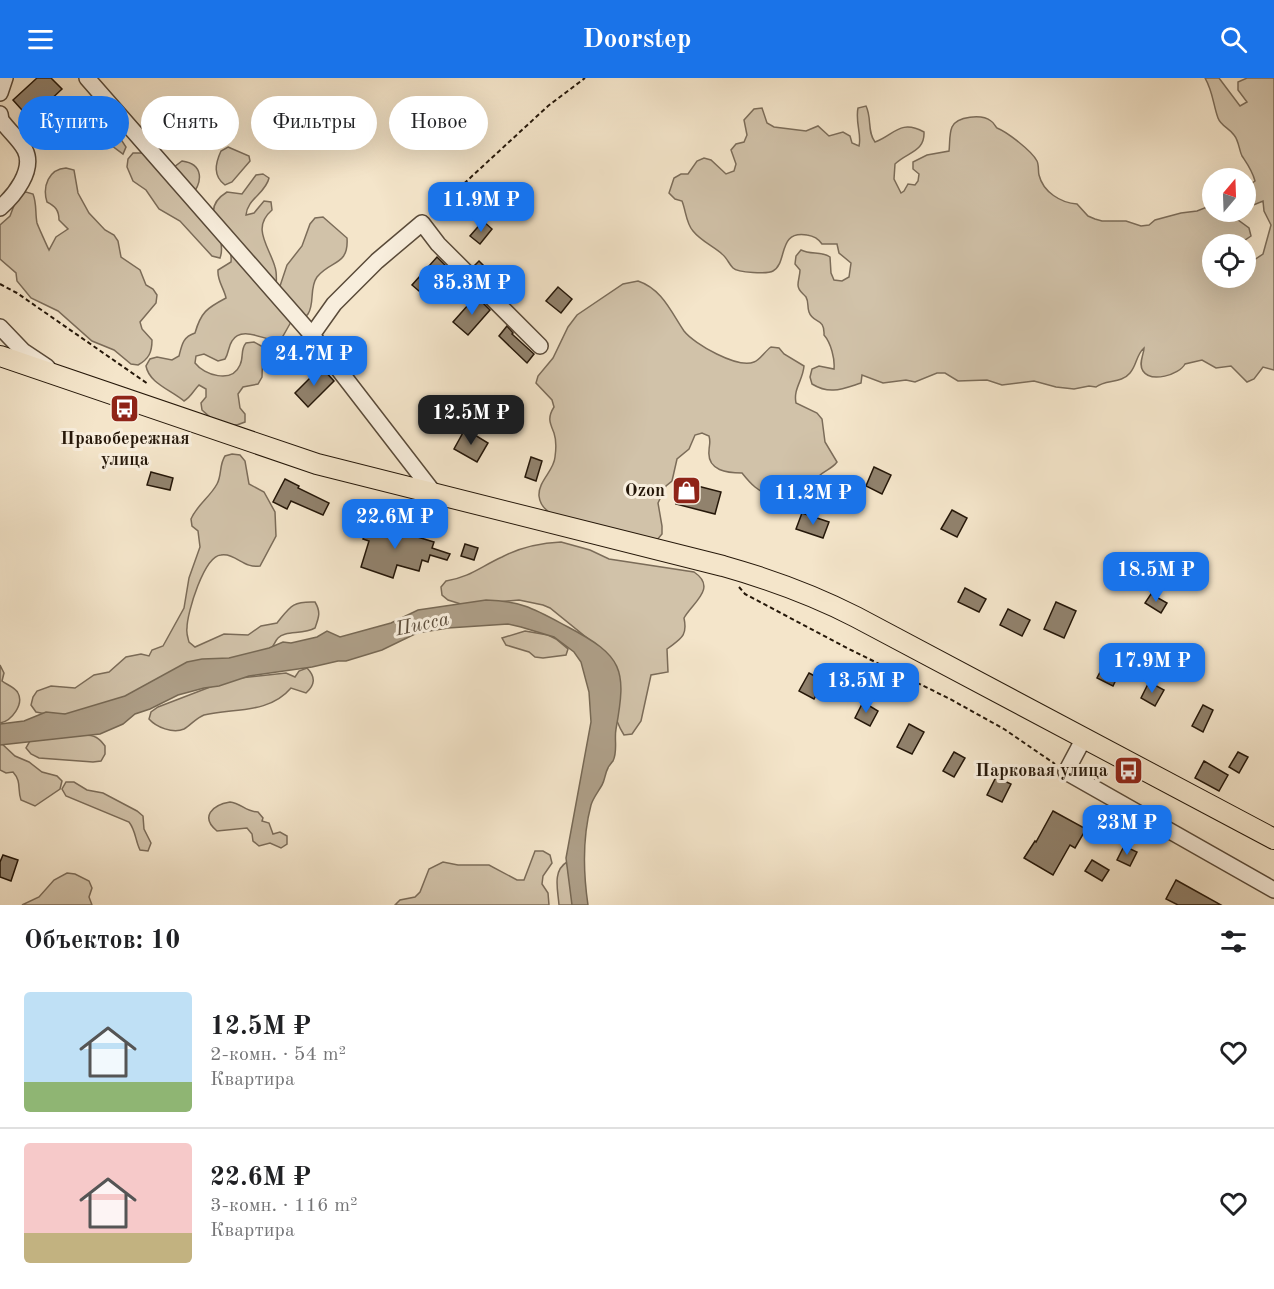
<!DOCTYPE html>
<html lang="ru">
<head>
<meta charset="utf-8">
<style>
	:root { --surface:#fff; --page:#f2f2f2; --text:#202124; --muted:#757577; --line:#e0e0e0; --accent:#1a73e8 }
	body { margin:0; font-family:"Old Standard TT",serif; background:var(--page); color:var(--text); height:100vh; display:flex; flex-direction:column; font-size:22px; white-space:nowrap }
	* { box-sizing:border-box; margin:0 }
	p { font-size:20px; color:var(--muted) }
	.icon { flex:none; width:33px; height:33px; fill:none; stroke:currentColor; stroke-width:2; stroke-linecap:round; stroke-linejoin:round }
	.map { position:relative; height:827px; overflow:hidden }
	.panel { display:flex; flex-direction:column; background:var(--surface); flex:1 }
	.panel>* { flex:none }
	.hud { position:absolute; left:18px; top:18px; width:600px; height:54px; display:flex; gap:12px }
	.needle { width:39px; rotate:19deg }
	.tools { position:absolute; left:1202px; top:90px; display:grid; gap:12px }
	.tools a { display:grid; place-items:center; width:54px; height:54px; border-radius:50%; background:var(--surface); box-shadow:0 6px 24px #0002; font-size:30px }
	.price { position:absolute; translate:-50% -51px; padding:0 14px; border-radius:12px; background:var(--accent); color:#fff; font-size:20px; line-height:39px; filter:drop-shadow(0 2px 3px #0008) }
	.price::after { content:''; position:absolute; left:50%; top:36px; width:18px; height:14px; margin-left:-9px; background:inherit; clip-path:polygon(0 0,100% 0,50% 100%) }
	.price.active { background:#222; color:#fff }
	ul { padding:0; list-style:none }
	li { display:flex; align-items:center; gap:18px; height:150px; padding:0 24px }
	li+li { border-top:2px solid var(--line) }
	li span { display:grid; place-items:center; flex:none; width:168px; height:120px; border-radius:6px; color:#555 }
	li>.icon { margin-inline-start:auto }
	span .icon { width:72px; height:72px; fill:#fffc; stroke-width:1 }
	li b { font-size:26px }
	h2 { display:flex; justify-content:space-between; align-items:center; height:72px; padding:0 24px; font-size:26px }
	.tag { padding:0 21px; border-radius:27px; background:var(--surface); box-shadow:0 6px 24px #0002; font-size:21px; line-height:54px }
	.tag.active { background:var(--accent); color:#fff }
	header { display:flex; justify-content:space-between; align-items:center; height:78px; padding:0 24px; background:var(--accent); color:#fff; font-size:27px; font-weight:700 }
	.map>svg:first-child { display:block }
	.green { fill:#d1c2a9; stroke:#7b6c59; stroke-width:1.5 }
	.water { fill:#ae9f88; stroke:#776955; stroke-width:1.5 }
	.building { fill:#91826d; stroke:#251709; stroke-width:1.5 }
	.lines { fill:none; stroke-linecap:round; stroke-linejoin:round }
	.minor-casing { stroke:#594a39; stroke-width:18 }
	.major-casing { stroke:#251709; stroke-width:22 }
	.path { stroke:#251709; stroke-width:2; stroke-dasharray:4.5 3; stroke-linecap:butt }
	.minor { stroke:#f8eedd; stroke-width:15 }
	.major { stroke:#f4e5ca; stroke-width:20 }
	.labels { text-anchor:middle; stroke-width:6; stroke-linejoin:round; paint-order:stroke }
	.poi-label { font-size:18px; font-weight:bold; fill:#251709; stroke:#f8eedd; text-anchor:end }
	.water-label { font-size:20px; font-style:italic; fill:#5c4d3c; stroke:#f8eedd }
</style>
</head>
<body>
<header><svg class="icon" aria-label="menu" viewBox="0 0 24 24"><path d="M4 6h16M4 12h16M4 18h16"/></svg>Doorstep<svg class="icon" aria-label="search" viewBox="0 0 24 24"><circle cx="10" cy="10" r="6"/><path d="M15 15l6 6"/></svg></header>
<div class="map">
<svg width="1274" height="827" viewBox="0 0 1274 827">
	<rect width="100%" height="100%" fill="#f4e5ca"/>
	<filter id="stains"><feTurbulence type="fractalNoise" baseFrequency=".00333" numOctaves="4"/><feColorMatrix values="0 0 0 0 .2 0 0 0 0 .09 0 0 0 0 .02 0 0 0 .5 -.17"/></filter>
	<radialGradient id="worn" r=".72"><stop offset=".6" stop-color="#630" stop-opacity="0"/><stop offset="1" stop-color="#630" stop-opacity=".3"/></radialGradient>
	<!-- green -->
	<g class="green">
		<path d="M1205,0H1219L1240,28L1247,24L1238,12V4L1247,0H1274V292L1263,289L1254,301L1247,304L1231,288L1216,290L1202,282L1185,286C1179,297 1151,305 1143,293C1138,286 1144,276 1144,270C1136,277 1137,287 1130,295C1121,306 1106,301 1096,309L1089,308L1074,311L1056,309L1034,303L1002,307L987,302L958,303L945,295H937L915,304L906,302L883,305L862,297L861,305C842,311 830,317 812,306L810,299L812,291L819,288L834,291C835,281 831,265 824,257C825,239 813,246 809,234C807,229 809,224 806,219C803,215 798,213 798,207C798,202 800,197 800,192L795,186L796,178L801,172C811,177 821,173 830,179L831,195L834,202L842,203L849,199L851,185L839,175L837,166H822C818,160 814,158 807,157C777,152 788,185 773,193C768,196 738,195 733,190C729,186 727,180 722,176C713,168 701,163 693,153C686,145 686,133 682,123L675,121L669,115L674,100L681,96H688L697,83L704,80L711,82L726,96L734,93L736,86L731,72L736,66L744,64L747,57L744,42L754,31L762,30L767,45L774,49L806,53L818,48L829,58L843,54L850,58L852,65L859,68C862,57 855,44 858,30L866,28C872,40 867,54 875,64C894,57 900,41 924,54C925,74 907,74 895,86L894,101L901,115L904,113L908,106L915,107L918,103L919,96L913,91V84L927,77L949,73C950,66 949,56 952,49C957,38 982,36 991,43C994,45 995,48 997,50C1007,54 1032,73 1037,83C1039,87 1038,93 1039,97C1043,114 1061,125 1077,126L1088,138L1095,141L1102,143H1126L1141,148L1149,147L1155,142L1181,135L1197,133L1212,127V134H1227L1249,150L1251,158L1245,162H1222L1220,166H1212V200H1245V184H1251L1263,176L1271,147L1264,133L1263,123L1251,128H1245V110L1255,103C1252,92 1248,87 1242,78C1239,72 1239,63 1234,57C1229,50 1221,48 1218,40C1213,26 1213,14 1205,0Z"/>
		<polygon points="100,42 108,44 120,54 120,60 126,69 123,76 92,53 93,46"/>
		<path d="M228,69L249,78L250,83L232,104L225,107C213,98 215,86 221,73Z"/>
		<path d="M133,75H146L170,92L182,83C204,86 203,104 191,118C203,135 228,157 220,180L212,178L180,143L159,131L146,112L133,103L127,89L128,81Z"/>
		<path d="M66,90L74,92L78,115L89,135L105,152L114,157L118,163L121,179L140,192L146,207L153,211L157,217L156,225L140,244L142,251L152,262C152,274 149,281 138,287L131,286L114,272L92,263L58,233L31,220L17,203L16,195L0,181V147L10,138L18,117L26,114L33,116C37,126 35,135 37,145C38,148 47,168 49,172L56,159L68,151L59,142C59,132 55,128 47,124C42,108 49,91 66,90Z"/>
		<path d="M263,96L269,100C266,115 247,121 246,137L254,135L264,123L271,124L272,132C251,150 269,168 275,189C278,198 275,206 277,217L287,187L302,168L310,146L315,140L323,139L347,160C349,188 330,182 317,199C309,210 315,225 308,236C304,242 297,242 291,244L283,258L278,263C264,262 241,247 232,263C228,269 229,275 225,281L218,283L204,276L196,278L195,285C204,297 232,306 240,287C244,279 240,272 246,265L254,264L263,269L262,299L258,306L243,309L238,316L240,330L245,336V344C229,352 214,344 202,332L201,325L206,319V311L199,307C193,313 191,319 184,323C171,312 149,305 146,288L150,281L157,279L172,282L179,278C182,266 183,259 195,255C201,234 207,230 226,220C224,210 217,203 218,192L231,184C234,158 193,135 227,114L242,116L256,97Z"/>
		<path d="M638,203C662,211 671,234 684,253C694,266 738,291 754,284C760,282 765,273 771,269L779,270L784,276L804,288C803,302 793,311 796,325L817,335L822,341L825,364L837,384C832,391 825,392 819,398C813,403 809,411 803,416C791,426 766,418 755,409C750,405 746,400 742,395C728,395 707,393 709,373C709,367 711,365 709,358L702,355L695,357L689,371L677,381L672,403L666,408L658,425L662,448V456L657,462L552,436C545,432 540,427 539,418C538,403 554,393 555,379C556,372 556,361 554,355C550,345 547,340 554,329L552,322L536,305L538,298L553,280L568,249L577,237L623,206Z"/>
		<path d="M232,376L240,377L245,383L249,406L264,414L275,434L276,458L260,488C244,491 236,475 221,477C204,478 187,535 187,550C186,555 188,560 189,564L195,569L224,556L248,557L261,548L277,545C290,529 292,523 315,524C321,534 319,539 315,550C303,557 285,552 278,560C275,563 274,568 270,572C228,585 184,597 142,612C108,624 73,644 36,634L31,627L33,619L37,613L51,608L75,610L94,597L109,594L126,579L141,576L149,578L152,572L163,568L184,530L189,500L200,469L198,453L192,448L191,441C197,427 210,419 217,406C222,397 219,387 225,378Z"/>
		<path d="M561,464L590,472L609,481L694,494C718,510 692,525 684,540C688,559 680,561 667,571L668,594L651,597L641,643L632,656L624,657C610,636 607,598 603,573L550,530L543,527L519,522L464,527L448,522L442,517L441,509L446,503C470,499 480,489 502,479C519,470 541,465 561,464Z"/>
		<polygon points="525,553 548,557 556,561 568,571 566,577 543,580 535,579 529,574 506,567 502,560"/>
		<path d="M0,587L4,595L2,603C7,607 15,609 18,615C24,626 12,643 0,645Z"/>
		<path d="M307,590C316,599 315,607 306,615L291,610C269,636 234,630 204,637C196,640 191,647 184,651C173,656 156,649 149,641L151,634L158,629L231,601L286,595L295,599L299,593Z"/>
		<path d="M84,657C95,657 99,660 105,668V676L101,683L93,684L39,680L31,676L26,670L30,663Z"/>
		<path d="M0,664L15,678L29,684L42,694L57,698L62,703L60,711L35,728L21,722C17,711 22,704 13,694L6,695L0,692Z"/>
		<path d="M66,704H74L87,712L103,715L137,733L143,738L144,751L151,765L148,773L140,772C135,762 136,753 129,744L66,718L62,711Z"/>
		<path d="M230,724C241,725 246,734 258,734L263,740L262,743L269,745L273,756L280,754L287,758V766L281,770L270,765L259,768L253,763L252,756L247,750L217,753C200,739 212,727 230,724Z"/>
		<polygon points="535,773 543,773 550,777 552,785 543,798 542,806 548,815 549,827 395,827 400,822 415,819 420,814 429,791 443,784 458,787 489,787 517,802 524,802"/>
		<path d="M567,784L573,827H559C558,812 552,793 567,784Z"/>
		<polygon points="67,795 75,796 89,803 92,810 89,819 92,827 22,827 39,819 54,802"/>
	</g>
	<!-- water -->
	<path class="water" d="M486,522C523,523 536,532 568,549C623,578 627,591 616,651C614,661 618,673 613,683C613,683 608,689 608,690C605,695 605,702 602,707C598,714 593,720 591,727C582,761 583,793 588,827H572L566,780L591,644L589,614L581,584L574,574L554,559L521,549L508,546L448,550L417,555L382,572L346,583H338L312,589L249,598L219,608L204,610L178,617L150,631L135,636L123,646L100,656L0,667V646L24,643L46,634L65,636L125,618L187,584L202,581L229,580L269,570L283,564L291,565L317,559L327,553L340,559L391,545L418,532Z"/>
	<!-- building -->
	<g class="building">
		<polygon points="37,0 51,0 62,11 30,41 13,22"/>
		<polygon points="483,143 492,151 480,166 470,158"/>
		<polygon points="437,179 450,192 426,219 412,207"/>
		<polygon points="479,183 492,196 487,201 474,188"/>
		<polygon points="558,209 572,221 561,235 546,223"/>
		<polygon points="476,218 490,232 468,257 453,244"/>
		<polygon points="507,248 513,255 512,256 534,276 527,285 499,258"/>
		<polygon points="321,289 334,303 308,329 295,315"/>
		<polygon points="465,351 488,365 477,384 454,371"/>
		<polygon points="531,379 542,383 536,403 525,399"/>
		<polygon points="874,389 891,397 882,416 866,408"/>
		<polygon points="151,394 173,400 170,412 147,407"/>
		<polygon points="285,401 299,408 298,410 329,425 323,437 291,423 287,431 273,424"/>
		<polygon points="682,404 721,414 715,436 676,426"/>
		<polygon points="952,432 967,440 957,459 941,451"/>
		<polygon points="802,435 829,444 823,460 796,451"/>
		<polygon points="370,440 392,447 391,451 434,464 432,470 450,476 447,482 430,477 428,484 422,482 419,493 397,487 393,500 361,489 369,463 363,461"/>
		<polygon points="465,466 478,470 474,482 461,478"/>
		<polygon points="965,510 986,521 979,534 958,524"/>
		<polygon points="1151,516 1167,525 1161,535 1145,525"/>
		<polygon points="1056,524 1076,533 1064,560 1044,551"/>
		<polygon points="1008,531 1030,542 1022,558 1000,547"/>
		<polygon points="1109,577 1124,585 1113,608 1097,600"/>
		<polygon points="809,595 824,603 814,621 799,613"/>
		<polygon points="1149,604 1164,612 1155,628 1141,620"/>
		<polygon points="863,624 878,633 870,648 855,640"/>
		<polygon points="1203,627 1213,632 1203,654 1192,648"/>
		<polygon points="909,646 924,654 912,676 897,669"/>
		<polygon points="954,674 965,680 954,699 943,693"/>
		<polygon points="1238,674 1248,679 1239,695 1229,689"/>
		<polygon points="1204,683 1228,697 1219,713 1195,700"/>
		<polygon points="996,699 1011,706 1002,724 987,717"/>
		<polygon points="1053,733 1086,751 1075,770 1070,767 1053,797 1024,780 1035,763 1036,764"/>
		<polygon points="1124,768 1137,774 1130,788 1117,782"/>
		<polygon points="3,777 18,782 11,803 0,799 0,784"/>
		<polygon points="1092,782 1109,792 1102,803 1085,793"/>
		<polygon points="1176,802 1221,827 1178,827 1166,821"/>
	</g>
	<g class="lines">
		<defs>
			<g id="minor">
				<polyline points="87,0 312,257 434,415"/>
				<polyline points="0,15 5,0"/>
				<path d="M0,36L1,42C8,52 20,62 25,72C35,92 14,118 0,130"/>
				<polyline points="0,249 23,273 47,289"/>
				<polyline points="312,257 334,226 377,183 422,145 438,166 540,268"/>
				<polyline points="1084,660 1066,694 1274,812"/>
			</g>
			<path id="major" d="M0,278L317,386L723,488C769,501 813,517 856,539L1274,761"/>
		</defs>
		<!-- minor casing -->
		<use href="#minor" class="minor-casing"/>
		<!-- major casing -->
		<use href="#major" class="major-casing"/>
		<!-- path -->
		<g class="path">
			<polyline points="431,136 548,28 585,0"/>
			<polyline points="0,206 17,215 148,306"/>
			<polyline points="739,509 745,516 847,570 950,621 1004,651 1055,686"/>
		</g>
		<!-- minor -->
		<use href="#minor" class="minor"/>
		<!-- major -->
		<use href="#major" class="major"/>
	</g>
	<!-- icons -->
	<defs>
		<symbol id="bus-square" viewBox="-11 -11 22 22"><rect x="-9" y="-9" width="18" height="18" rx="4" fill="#8f2418" stroke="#f8eedd"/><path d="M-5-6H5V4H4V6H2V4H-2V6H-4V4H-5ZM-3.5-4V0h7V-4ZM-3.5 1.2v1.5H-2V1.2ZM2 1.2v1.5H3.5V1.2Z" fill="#fff"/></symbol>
		<symbol id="shop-square" viewBox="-11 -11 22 22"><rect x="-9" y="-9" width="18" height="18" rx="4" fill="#8f2418" stroke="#f8eedd"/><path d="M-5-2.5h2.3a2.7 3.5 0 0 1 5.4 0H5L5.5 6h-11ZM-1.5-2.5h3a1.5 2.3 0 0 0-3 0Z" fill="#fff"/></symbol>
	</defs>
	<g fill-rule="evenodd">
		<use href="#bus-square" x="108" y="314" width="33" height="33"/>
		<use href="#shop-square" x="670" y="396" width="33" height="33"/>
		<use href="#bus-square" x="1112" y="676" width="33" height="33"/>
	</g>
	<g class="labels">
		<!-- poi labels -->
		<g class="poi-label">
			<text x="125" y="366" text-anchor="middle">Правобережная<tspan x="125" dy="21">улица</tspan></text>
			<text x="665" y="418">Ozon</text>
			<text x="1108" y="698">Парковая улица</text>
		</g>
		<!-- water labels -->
		<g class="water-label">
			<text transform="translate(422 545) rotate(-12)" y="7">Писса</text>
		</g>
	</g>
	<rect width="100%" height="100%" filter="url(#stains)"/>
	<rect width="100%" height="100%" fill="url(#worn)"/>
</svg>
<div class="tools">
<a><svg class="needle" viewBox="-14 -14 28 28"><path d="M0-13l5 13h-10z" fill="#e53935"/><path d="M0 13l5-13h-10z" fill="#757577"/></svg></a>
<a><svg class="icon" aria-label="locate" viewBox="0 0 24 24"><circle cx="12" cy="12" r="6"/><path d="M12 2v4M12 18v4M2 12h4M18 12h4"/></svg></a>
</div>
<b class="price" style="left:481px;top:155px">11.9M ₽</b>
<b class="price" style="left:472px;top:238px">35.3M ₽</b>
<b class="price" style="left:314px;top:309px">24.7M ₽</b>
<b class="price active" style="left:471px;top:368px">12.5M ₽</b>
<b class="price" style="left:813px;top:448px">11.2M ₽</b>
<b class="price" style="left:395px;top:472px">22.6M ₽</b>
<b class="price" style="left:1156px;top:525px">18.5M ₽</b>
<b class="price" style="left:1152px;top:616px">17.9M ₽</b>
<b class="price" style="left:866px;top:636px">13.5M ₽</b>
<b class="price" style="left:1127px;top:778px">23M ₽</b>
<div class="hud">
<a class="tag active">Купить</a>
<a class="tag">Снять</a>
<a class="tag">Фильтры</a>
<a class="tag">Новое</a>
</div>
</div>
<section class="panel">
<h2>Объектов: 10<svg class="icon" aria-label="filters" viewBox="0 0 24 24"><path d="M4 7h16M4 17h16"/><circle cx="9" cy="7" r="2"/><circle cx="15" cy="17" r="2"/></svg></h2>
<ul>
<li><span style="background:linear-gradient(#bfe0f5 75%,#8fb573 0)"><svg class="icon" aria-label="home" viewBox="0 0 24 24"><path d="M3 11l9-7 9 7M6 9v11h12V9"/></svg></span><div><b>12.5M ₽</b><p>2-комн. · 54 m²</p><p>Квартира</p></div><svg class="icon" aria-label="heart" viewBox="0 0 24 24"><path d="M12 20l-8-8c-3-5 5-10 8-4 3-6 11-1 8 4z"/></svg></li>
<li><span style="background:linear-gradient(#f6c9c9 75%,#c2b280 0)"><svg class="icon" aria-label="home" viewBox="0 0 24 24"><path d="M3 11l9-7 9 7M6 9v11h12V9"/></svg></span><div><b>22.6M ₽</b><p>3-комн. · 116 m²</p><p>Квартира</p></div><svg class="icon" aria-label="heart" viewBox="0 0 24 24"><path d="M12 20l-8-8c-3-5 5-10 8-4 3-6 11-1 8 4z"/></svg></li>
</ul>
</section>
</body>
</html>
